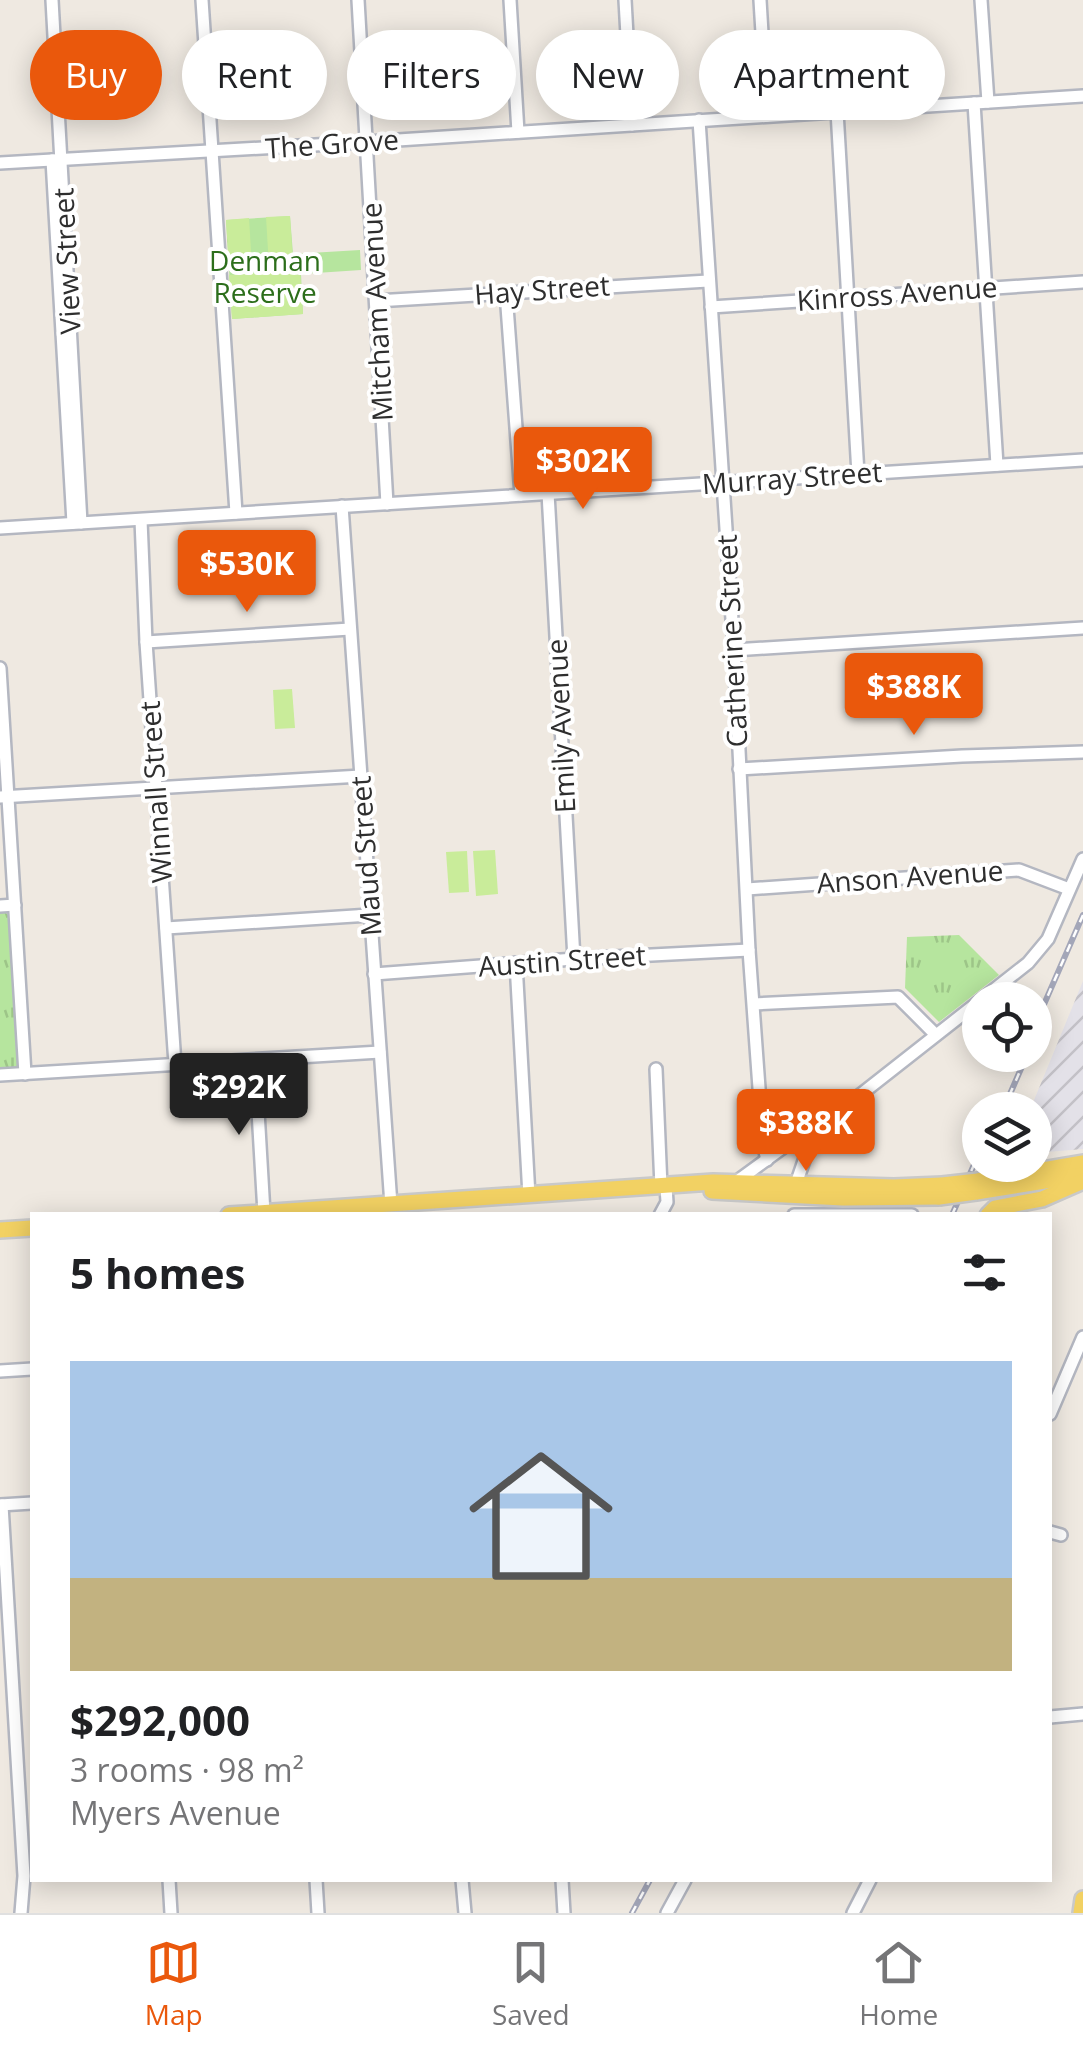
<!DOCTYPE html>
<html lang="en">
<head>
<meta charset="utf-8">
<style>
	:root { --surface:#fff; --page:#f2f2f2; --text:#202124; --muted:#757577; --line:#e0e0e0; --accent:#ea580c }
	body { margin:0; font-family:"Open Sans",sans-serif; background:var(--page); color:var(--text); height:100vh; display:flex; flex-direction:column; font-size:38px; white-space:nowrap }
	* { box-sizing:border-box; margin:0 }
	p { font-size:32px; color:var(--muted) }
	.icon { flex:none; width:55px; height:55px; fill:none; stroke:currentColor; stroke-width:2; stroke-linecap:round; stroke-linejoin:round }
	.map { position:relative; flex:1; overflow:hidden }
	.panel { position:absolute; left:30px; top:1212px; width:1022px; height:670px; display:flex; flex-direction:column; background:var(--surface); border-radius:0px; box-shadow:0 5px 25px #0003 }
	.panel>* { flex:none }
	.top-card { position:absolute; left:30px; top:30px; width:1025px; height:90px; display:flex; gap:20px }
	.buttons { position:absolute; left:962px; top:982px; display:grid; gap:20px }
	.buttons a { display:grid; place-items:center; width:90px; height:90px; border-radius:50%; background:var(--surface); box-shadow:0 5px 25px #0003; font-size:50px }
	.price { position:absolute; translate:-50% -85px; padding:0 22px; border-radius:10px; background:var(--accent); color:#fff; font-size:32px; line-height:65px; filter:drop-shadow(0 2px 5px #0008) }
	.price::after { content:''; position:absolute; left:50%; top:60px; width:30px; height:22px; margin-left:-15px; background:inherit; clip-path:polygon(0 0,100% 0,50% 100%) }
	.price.current { background:#222; color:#fff }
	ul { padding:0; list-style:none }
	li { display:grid; align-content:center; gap:20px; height:530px; padding:0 40px }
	li span { display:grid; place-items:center; height:310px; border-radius:0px; color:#555 }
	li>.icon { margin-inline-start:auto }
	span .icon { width:180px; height:180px; fill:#fffc; stroke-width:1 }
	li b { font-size:42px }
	h2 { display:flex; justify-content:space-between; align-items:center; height:120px; padding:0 40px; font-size:42px }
	.tag { padding:0 35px; border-radius:45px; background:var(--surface); box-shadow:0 5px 25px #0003; font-size:35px; line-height:90px }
	.tag.current { background:var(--accent); color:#fff }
	.tabs { display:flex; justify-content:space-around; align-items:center; height:140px; border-top:2px solid var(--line); background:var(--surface); font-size:28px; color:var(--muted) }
	.tabs a { display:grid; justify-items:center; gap:5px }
	.tabs .current { color:var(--accent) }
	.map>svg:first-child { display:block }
	.industrial { fill:url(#industrial-furrows) }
	.park { fill:url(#park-tufts) }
	.pitch { fill:#c9ec9a }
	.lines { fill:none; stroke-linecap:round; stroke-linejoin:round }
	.minor-casing { stroke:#b4b7c1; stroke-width:16 }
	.major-casing { stroke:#c9c9c9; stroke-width:20 }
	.minor { stroke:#fff; stroke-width:11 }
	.major { stroke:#f2d163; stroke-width:15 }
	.rail-casing { stroke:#a3a6b8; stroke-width:6 }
	.rail { stroke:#fff; stroke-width:2.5; stroke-dasharray:8; stroke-linecap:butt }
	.major-bridge-casing { stroke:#c9c9c9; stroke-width:20; stroke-linecap:butt }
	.major-bridge { stroke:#f2d163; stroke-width:15 }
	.labels { text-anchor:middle; stroke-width:8; stroke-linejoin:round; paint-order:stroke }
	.street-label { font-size:28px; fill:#2e2e2e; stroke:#fff }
	.park-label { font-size:28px; fill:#2c6e1b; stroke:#fff }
</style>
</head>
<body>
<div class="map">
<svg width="1083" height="1913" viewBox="0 0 1083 1913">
	<defs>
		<pattern id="industrial-furrows" width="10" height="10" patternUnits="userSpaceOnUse" patternTransform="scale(2.5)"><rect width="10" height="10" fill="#e3e1e8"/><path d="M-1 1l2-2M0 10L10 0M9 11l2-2" fill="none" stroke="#c3c1c7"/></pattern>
		<pattern id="park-tufts" width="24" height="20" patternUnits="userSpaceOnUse" patternTransform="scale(2.5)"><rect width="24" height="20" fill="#b6e59e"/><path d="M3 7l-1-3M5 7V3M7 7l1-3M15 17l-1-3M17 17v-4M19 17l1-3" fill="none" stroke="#9dc588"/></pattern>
	</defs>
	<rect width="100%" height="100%" fill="#efe9e1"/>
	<!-- industrial -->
	<polygon class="industrial" points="1083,981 1083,1149 1035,1153 1035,1110 1030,1110"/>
	<!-- park -->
	<g class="park">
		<polygon points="290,216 293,254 360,250 361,270 301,274 303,314 232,319 226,220"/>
		<polygon points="2,910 10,916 19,1072 0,1073 0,911"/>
		<polygon points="959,935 999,975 939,1022 905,988 907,937"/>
	</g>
	<!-- pitch -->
	<g class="pitch">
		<polygon points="290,216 293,264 269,266 266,217"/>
		<polygon points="249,218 252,267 229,268 226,220"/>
		<polygon points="300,270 303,314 232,319 229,275"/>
		<polygon points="292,689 295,728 275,729 273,690"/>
		<polygon points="495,850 498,894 476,896 473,851"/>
		<polygon points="467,851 469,892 449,893 446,852"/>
	</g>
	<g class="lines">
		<defs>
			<g id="minor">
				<polyline points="52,0 81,523"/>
				<polyline points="202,0 236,513"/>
				<polyline points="358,0 387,504"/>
				<polyline points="510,0 518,132"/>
				<polyline points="625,0 632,125"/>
				<polyline points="760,0 767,116"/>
				<polyline points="981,0 988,102"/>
				<polyline points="974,103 997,465"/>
				<polyline points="837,111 858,474"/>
				<polyline points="699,120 734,650 749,950 763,1143 767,1160"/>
				<polyline points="52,160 73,523"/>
				<polyline points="0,163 367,142 1083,96"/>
				<polyline points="506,293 521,495"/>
				<polyline points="376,301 708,281"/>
				<polyline points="711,307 1083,282"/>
				<polyline points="548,493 574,959"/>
				<polyline points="342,506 391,1205"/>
				<polyline points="141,520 146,642 175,1064"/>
				<polyline points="0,528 1083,460"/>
				<polyline points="146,642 350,629"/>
				<polyline points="734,650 1083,628"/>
				<polyline points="0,668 25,1074"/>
				<polyline points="739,769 962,756 1083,752"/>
				<polyline points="0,797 361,776"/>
				<polyline points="747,889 1019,870 1069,889"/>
				<polyline points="0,906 15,905"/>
				<polyline points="166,928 370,915"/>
				<polyline points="516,963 529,1196"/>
				<polyline points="374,974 574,959 749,950"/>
				<polyline points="754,1004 898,997 935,1034"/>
				<polyline points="255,1060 264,1213"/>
				<polyline points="656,1069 661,1187"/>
				<polyline points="0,1075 380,1052"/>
				<polyline points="736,1182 796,1138 818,1128 1028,963 1048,939 1083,859"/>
				<polyline points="796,1184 809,1146 818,1128"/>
				<polyline points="660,1215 667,1202 666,1187"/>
				<polyline points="794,1215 912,1215"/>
				<polyline points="0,1371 32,1369"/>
				<polyline points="1050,1414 1083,1337"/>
				<polyline points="0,1505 32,1503"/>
				<polyline points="2,1505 24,1876 21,1913"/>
				<polyline points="1050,1532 1061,1535"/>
				<polyline points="1050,1717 1083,1714"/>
				<polyline points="169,1880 171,1913"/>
				<polyline points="316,1880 318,1913"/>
				<polyline points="462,1880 465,1913"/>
				<polyline points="562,1880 564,1913"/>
				<polyline points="667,1913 685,1880"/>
				<polyline points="853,1913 870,1880"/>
			</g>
			<g id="major">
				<polyline points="978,1181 1083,1163"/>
				<polyline points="712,1191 843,1198 939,1197"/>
				<polyline points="976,1192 1083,1175"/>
				<polyline points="229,1215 713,1182 894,1187 942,1185"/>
				<polyline points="988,1215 995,1208 1042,1199 1083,1181"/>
				<polyline points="0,1230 32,1228"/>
				<polyline points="1081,1913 1083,1899"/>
			</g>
		</defs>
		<!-- minor casing -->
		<use href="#minor" class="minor-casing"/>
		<!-- major casing -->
		<use href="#major" class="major-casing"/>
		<!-- minor -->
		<use href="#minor" class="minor"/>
		<!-- major -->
		<use href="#major" class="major"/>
		<defs>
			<g id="rail">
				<polyline points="1035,1025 1083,915"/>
				<polyline points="1003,1110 1027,1055"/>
				<polyline points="952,1215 980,1151"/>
				<polyline points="632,1913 650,1880"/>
			</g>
		</defs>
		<!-- rail casing -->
		<use href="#rail" class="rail-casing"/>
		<!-- rail -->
		<use href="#rail" class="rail"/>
		<defs>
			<g id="major-bridge">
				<polyline points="942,1185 978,1181"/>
				<polyline points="939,1197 976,1192"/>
			</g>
		</defs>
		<!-- major-bridge casing -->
		<use href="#major-bridge" class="major-bridge-casing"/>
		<!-- major-bridge -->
		<use href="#major-bridge" class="major-bridge"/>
	</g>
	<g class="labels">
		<!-- street labels -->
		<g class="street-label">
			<text transform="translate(332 144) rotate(-4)" y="10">The Grove</text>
			<text transform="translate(67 261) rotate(-93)" y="10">View Street</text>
			<text transform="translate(542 290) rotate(-4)" y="10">Hay Street</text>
			<text transform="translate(897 294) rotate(-4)" y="10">Kinross Avenue</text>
			<text transform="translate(377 312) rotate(-93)" y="10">Mitcham Avenue</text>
			<text transform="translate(792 478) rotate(-4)" y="10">Murray Street</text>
			<text transform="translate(732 641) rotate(-93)" y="10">Catherine Street</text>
			<text transform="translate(561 726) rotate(-93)" y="10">Emily Avenue</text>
			<text transform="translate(156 792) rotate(-94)" y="10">Winnall Street</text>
			<text transform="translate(366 856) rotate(-94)" y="10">Maud Street</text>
			<text transform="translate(910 877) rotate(-4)" y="10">Anson Avenue</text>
			<text transform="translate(562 961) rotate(-4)" y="10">Austin Street</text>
		</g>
		<!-- park labels -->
		<g class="park-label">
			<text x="265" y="271">Denman<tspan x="265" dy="32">Reserve</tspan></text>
		</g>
	</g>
</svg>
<div class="buttons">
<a><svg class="icon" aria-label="locate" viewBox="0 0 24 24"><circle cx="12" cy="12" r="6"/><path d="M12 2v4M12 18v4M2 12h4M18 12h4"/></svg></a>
<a><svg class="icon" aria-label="layers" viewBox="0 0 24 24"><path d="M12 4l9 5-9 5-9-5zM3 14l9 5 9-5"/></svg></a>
</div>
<b class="price" style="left:583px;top:512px">$302K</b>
<b class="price" style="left:247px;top:615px">$530K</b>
<b class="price" style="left:914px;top:738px">$388K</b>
<b class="price current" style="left:239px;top:1138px">$292K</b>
<b class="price" style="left:806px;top:1174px">$388K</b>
<div class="top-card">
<a class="tag current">Buy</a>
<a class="tag">Rent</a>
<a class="tag">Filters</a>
<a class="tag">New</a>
<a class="tag">Apartment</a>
</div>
<section class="panel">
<h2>5 homes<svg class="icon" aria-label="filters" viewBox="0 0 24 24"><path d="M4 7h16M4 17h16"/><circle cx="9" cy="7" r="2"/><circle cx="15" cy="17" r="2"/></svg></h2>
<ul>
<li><span style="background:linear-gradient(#a9c7e8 70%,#c2b280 0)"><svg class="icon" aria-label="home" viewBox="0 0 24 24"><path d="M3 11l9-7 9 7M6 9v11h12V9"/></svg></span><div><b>$292,000</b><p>3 rooms · 98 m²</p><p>Myers Avenue</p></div></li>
</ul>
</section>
</div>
<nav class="tabs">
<a class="current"><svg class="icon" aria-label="map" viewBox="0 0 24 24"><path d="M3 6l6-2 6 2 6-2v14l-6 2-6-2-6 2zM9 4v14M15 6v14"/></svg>Map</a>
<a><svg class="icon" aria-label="saved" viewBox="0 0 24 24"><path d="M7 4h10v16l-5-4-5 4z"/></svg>Saved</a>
<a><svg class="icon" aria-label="home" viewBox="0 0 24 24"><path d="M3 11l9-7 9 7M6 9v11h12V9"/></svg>Home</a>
</nav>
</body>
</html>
